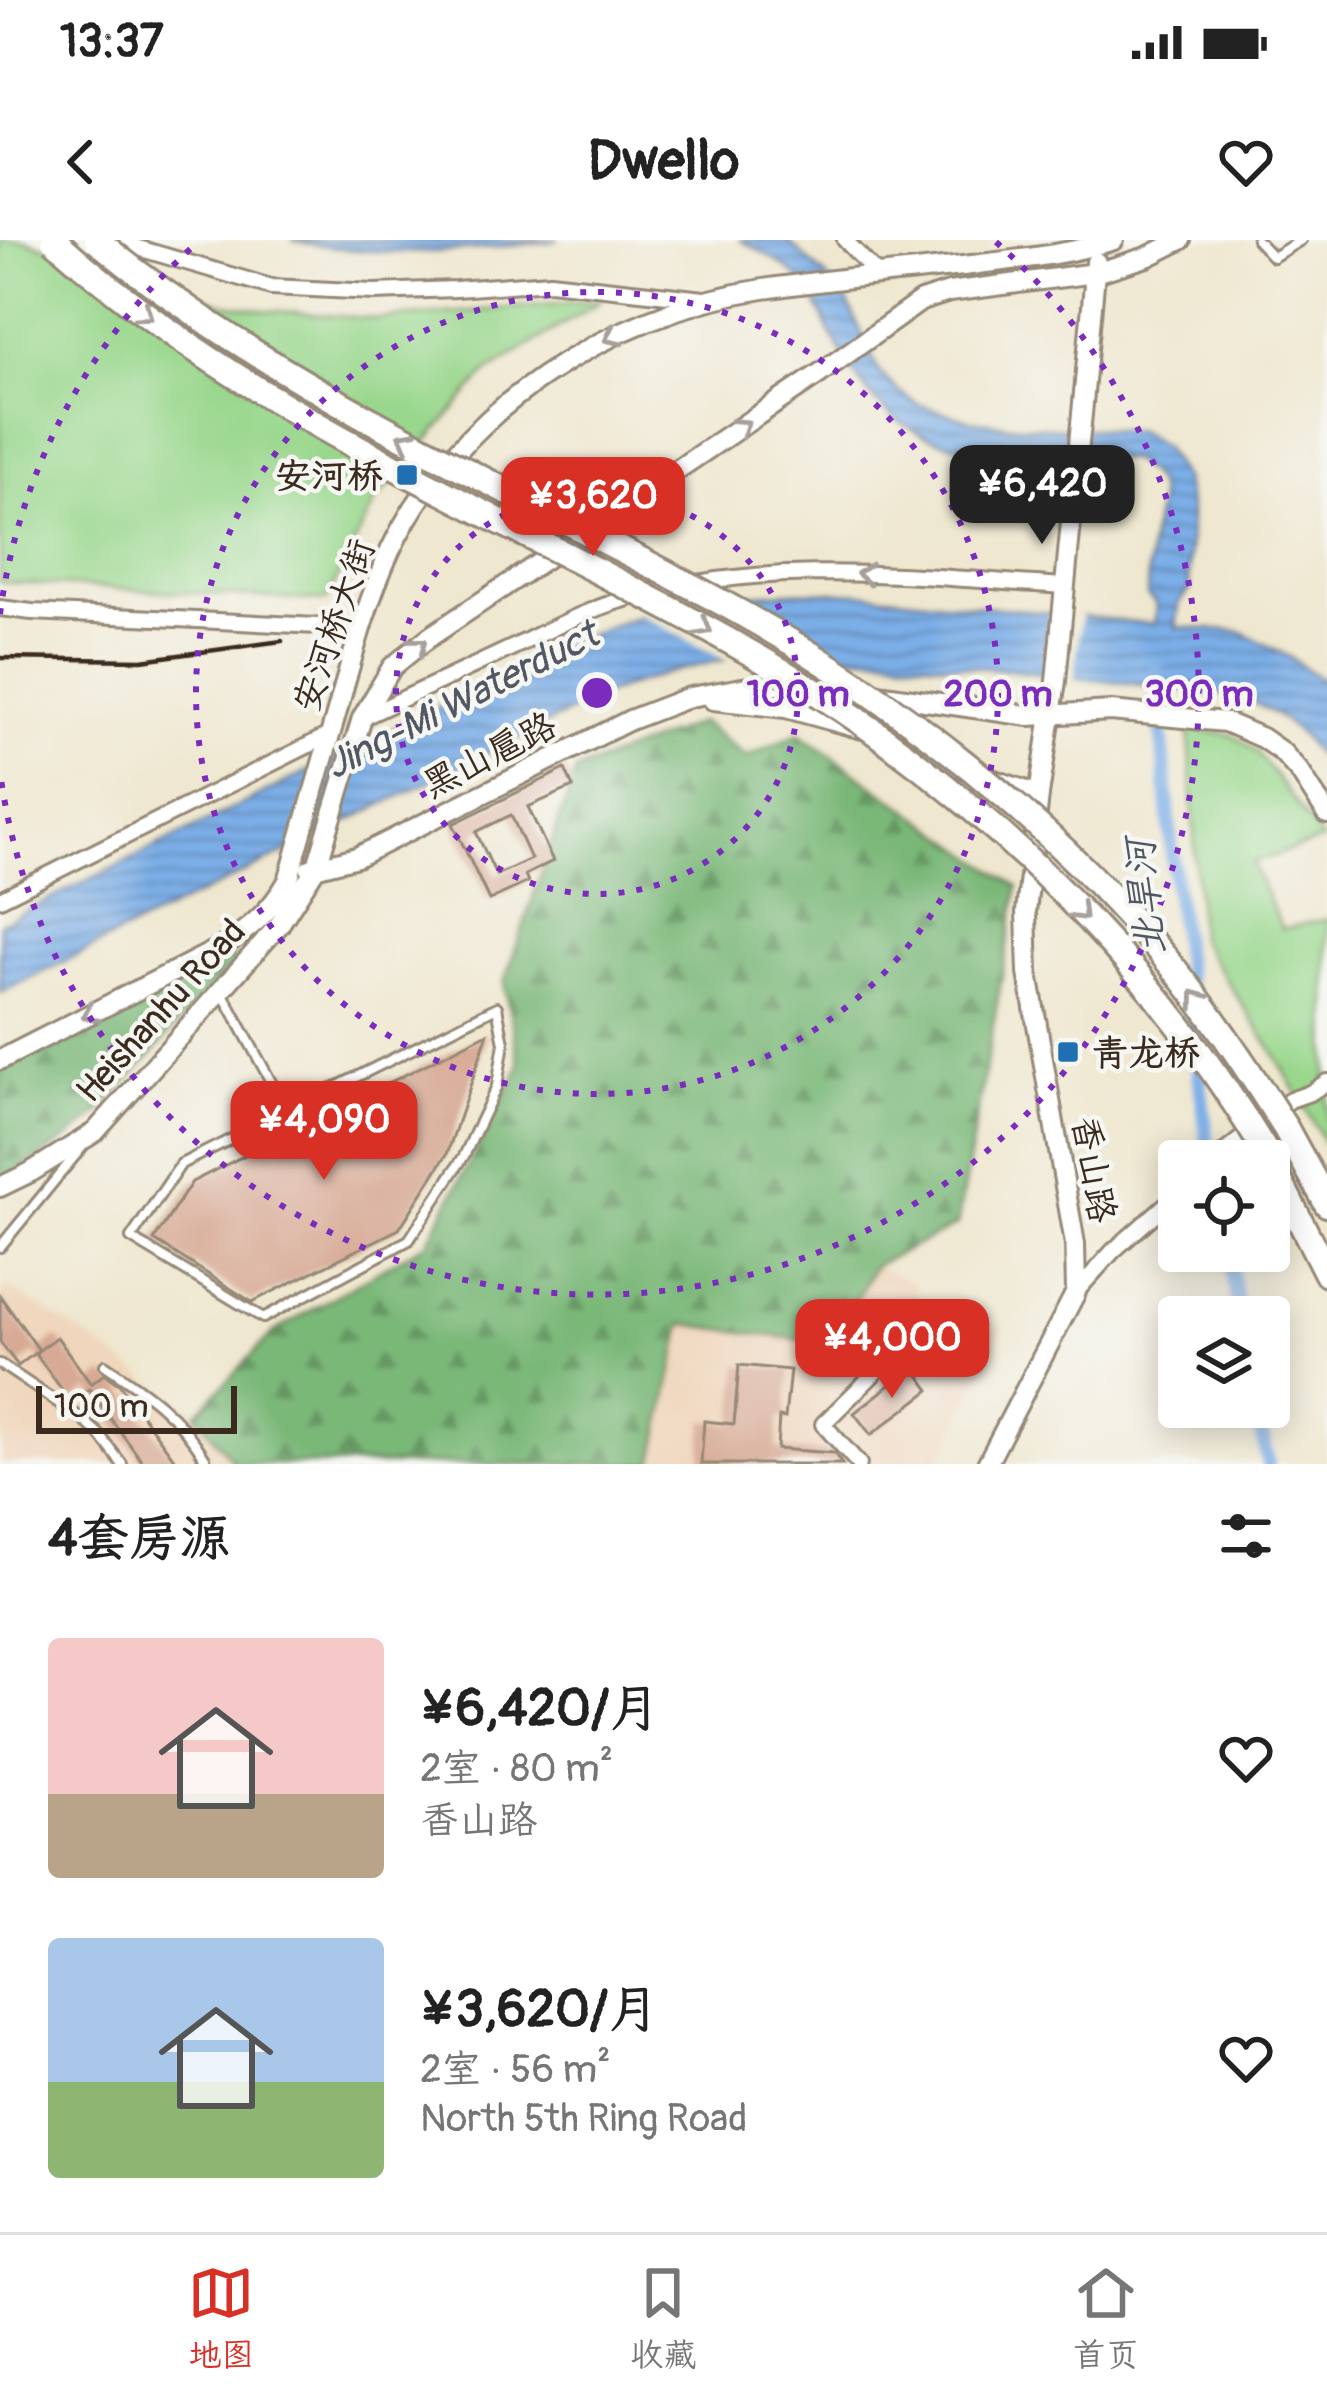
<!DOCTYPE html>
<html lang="zh">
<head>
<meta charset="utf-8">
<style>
	:root { --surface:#fff; --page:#f6f6f6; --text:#222; --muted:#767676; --line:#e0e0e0; --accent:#d93025 }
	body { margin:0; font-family:Pangolin,"LXGW WenKai TC",sans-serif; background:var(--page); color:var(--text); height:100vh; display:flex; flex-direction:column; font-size:45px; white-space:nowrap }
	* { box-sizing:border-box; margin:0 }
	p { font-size:39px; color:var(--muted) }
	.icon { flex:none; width:66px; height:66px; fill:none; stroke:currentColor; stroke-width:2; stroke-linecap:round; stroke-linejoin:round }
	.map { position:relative; height:1224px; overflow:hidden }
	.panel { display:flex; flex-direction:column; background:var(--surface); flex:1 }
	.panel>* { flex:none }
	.buttons { position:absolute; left:1158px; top:900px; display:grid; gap:24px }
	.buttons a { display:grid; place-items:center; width:132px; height:132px; border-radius:12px; background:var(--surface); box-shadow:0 6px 30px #0003; font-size:60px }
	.scale { position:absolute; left:36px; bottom:30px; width:201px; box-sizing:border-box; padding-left:12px; border:6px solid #3b2a1e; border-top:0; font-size:33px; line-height:42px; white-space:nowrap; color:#3b2a1e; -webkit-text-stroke:9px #f6f6f2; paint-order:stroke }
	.price { position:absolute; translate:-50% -102px; padding:0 27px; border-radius:24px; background:var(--accent); color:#fff; font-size:39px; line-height:78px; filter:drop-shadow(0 3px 6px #0008) }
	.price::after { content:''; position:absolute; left:50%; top:72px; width:36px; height:27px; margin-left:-18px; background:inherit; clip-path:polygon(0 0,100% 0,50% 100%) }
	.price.selected { background:#222; color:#fff }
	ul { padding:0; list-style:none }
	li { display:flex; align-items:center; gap:36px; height:300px; padding:0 48px }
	li span { display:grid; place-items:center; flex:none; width:336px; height:240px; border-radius:12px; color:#555 }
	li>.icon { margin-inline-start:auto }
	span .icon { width:144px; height:144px; fill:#fffc; stroke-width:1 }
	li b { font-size:51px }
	h2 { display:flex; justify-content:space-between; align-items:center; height:144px; padding:0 48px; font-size:51px }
	.status { display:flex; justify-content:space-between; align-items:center; height:84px; padding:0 60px; background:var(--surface); direction:ltr }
	.status svg { height:33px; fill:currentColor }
	header { display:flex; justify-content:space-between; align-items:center; height:156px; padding:0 48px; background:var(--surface); font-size:54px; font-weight:700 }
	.menu { display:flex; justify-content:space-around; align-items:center; height:168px; border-top:3px solid var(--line); background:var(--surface); font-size:33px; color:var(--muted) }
	.menu a { display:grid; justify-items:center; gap:6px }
	.menu .selected { color:var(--accent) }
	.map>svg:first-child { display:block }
	.built { fill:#f0d6bc }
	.forest { fill:url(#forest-firs); stroke:#5a714b; stroke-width:3 }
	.park { fill:#99d78c; stroke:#6a8055; stroke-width:3 }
	.water { fill:url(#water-rules); stroke:#5b6c82; stroke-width:3 }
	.pier { fill:#efe7cf }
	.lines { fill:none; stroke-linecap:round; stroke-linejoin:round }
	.canal { stroke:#7baee7; stroke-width:14 }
	.building { fill:#d8aa96; fill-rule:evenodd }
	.lane-casing { stroke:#958876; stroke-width:14 }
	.street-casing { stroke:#958876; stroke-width:20 }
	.secondary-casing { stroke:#958876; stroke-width:24 }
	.highway-casing { stroke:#958876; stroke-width:30 }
	.lane { stroke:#fff; stroke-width:8 }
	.street { stroke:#fff; stroke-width:14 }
	.secondary { stroke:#fff; stroke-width:18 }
	.highway { stroke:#fff; stroke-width:24 }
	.rail { stroke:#3b2a1e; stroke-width:4.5 }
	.secondary-bridge-casing { stroke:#958876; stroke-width:24; stroke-linecap:butt }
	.highway-bridge-casing { stroke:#958876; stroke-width:30; stroke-linecap:butt }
	.secondary-bridge { stroke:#fff; stroke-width:18 }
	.highway-bridge { stroke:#fff; stroke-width:24 }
	.oneway { stroke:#a79f9a }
	.ring { fill:none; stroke:#7b2cbf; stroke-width:6; stroke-dasharray:6 12 }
	.poi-dot { fill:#1f6fb2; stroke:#f6f6f2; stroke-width:4.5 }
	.labels { text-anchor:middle; stroke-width:9; stroke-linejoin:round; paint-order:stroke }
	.poi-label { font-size:36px; font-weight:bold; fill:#3b2a1e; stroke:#f6f6f2; text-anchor:end }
	.street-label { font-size:36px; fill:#3b2a1e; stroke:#f6f6f2 }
	.water-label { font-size:39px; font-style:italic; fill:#515864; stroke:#f6f6f2 }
	.centre { fill:#7b2cbf; stroke:#f6f6f2; stroke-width:6 }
	.ring-label { font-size:36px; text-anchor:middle; font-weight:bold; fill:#7b2cbf; stroke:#f6f6f2; stroke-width:9; stroke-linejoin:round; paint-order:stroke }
</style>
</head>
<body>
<div class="status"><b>13:37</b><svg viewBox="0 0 49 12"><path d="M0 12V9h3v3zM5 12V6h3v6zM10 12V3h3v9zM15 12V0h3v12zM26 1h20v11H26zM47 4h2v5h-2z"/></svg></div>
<header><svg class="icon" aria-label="back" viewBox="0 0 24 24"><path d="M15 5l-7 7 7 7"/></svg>Dwello<svg class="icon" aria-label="heart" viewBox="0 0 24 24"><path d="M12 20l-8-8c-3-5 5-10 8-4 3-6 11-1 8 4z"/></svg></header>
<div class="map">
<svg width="1327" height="1224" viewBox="0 0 1327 1224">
	<defs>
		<pattern id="forest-firs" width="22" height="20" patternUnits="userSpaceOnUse" patternTransform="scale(3)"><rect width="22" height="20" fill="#7ab878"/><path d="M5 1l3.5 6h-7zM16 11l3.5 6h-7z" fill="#659662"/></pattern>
		<pattern id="water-rules" width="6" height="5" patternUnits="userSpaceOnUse" patternTransform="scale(3)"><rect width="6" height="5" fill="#7baee7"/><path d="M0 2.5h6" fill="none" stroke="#668ebb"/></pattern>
	</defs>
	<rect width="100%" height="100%" fill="#f6f6f2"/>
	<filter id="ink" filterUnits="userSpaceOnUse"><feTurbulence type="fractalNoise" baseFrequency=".00833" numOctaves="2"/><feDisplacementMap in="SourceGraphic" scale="24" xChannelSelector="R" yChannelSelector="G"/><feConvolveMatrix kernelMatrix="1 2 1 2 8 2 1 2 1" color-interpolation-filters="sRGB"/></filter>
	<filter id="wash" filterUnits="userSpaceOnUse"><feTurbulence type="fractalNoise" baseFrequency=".004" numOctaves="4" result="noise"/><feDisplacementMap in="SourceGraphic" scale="48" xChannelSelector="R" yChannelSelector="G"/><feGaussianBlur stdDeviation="2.7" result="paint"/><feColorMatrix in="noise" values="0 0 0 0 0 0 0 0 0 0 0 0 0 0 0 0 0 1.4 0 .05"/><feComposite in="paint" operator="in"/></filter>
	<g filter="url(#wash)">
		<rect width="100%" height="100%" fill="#efe7cf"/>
		<!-- built -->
		<g class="built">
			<polygon points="874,1025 914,1043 929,1113 999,1085 1004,1087 940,1224 653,1224 683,1084 831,1104"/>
			<polygon points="7,1046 80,1092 196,1174 233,1220 230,1224 0,1224 0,1053"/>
		</g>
		<!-- forest -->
		<g class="forest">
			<polygon points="701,482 746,517 799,493 1018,647 957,985 874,1026 832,1104 683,1084 653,1224 230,1224 232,1220 196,1174 274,1092 428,1002 520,826 504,743 576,531"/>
			<path d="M228,712L235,720L103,869C72,899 37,919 0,940V827Z"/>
		</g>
		<!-- park -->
		<g class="park">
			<polygon points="0,0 24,0 224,64 263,70 379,79 602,60 487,132 376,260 326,361 0,342"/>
			<polygon points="1189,489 1233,495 1256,511 1323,600 1252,623 1282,689 1327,679 1327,908 1275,814 1199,699"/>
		</g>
		<!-- water -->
		<g class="water">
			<path d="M291,0H559C466,12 383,21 291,0Z"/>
			<path d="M739,0H787L844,54L880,133L898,151L917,164L969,180L1020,186L1139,191L1164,208L1184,240L1190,271L1189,350L1179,363L1176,387L1240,391L1291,418L1327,444V531C1312,503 1286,477 1256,464C1244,459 1230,457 1218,453L884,417L788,413L716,421L664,434L611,452L0,753V684L555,409C578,400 601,389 625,381C699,354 780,349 858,353L1154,384L1156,364L1147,355C1148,338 1148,322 1150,305C1155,263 1175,248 1130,220L959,206C888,190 863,153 830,92C822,75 815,57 802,42C785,24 762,11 739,0Z"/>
		</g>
		<!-- pier -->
		<g class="pier">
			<polygon points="701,355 832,421 789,419 734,425 635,372"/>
			<polygon points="1051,367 1082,370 1074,443 1043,440"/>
		</g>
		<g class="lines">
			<!-- canal -->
			<g class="canal">
				<polyline points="1156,429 1175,646 1210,921"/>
				<polyline points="1227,1011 1240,1077"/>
				<polyline points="1257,1167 1268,1224"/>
			</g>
		</g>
		<g id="blocks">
			<!-- building -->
			<g class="building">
				<path d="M565,529L573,547L528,567L553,621L525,635L528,642L489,660L453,584ZM511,575L531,619L496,635L476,592Z"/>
				<polygon points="488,793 447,914 399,989 252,1062 154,1000 192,942"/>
				<polygon points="0,1056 39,1110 18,1126 0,1102"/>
				<polygon points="57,1097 91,1144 104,1134 120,1145 178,1224 144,1224 89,1149 71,1162 35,1113"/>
				<polygon points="739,1125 790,1130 785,1178 779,1177 777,1209 834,1213 842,1224 701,1224 704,1181 734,1184"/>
				<polygon points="913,1127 930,1150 871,1195 854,1173"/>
			</g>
		</g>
	</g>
	<g filter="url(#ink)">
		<use href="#blocks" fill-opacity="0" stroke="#958876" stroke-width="3"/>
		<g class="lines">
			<defs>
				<g id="lane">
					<polyline points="1257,0 1273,17 1301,0"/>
					<polyline points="222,752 287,871"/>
					<polygon points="497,767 504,803 497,846 464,916 409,1000 263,1078 131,998 181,924"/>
					<polyline points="0,1007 83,906"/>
					<polyline points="0,1124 81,1178 100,1195 122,1224"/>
					<path d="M105,1125C147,1153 178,1174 205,1218L199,1224"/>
				</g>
				<g id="street">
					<polyline points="111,0 271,47 374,52 456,49 550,42 704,59"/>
					<polyline points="845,0 878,35"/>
					<polyline points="0,368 32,372 359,388"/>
					<path d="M362,478C415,453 467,429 520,404C555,387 591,368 629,358C772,317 920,337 1065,346"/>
					<polyline points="0,659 331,494"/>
					<polyline points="1213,921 1290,860 1310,853 1327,842"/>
					<polyline points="1076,1052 1113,1011 1179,953"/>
					<polyline points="859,1224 823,1184 906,1102"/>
				</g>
				<g id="secondary">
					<polyline points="1082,174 1096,22"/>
					<polyline points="713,460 786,468 862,489"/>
					<polyline points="904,506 962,528"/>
					<polyline points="988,538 1039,555"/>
					<polyline points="310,629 357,617 630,480 690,457 742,448 802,443 1029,476 1111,471 1225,482 1262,498 1282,512 1300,532 1327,574"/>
					<path d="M0,820L222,707C250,688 271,671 288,641C302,591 317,542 331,492C349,431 363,370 390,311C456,170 611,72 763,49C832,39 901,33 971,25C1019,19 1067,15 1114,0"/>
					<polyline points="0,947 31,932 95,892 279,685 317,626 362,478 392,427 428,398 819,134 921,61 949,52 1095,33 1147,17 1181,0"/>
					<polyline points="987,1224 1076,1052 1075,1004 1028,733 1026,672 1039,555 1056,441 1072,271"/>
				</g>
				<g id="highway">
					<polyline points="1286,889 1327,964"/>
					<polyline points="1262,906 1327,1034"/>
				</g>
			</defs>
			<!-- lane casing -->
			<use href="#lane" class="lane-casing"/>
			<!-- street casing -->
			<use href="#street" class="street-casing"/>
			<!-- secondary casing -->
			<use href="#secondary" class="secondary-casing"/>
			<!-- highway casing -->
			<use href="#highway" class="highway-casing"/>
			<!-- lane -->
			<use href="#lane" class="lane"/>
			<!-- street -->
			<use href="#street" class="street"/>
			<!-- secondary -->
			<use href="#secondary" class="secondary"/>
			<!-- highway -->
			<use href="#highway" class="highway"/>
			<!-- rail -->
			<polyline class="rail" points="0,418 142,420 282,401"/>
			<defs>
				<polyline id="secondary-bridge" points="1072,271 1082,174"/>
				<g id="highway-bridge">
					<path d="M54,0C238,166 470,261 685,377C749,411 814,448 872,490C1027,602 1163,743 1262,906"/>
					<path d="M97,0C131,30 169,55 206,81C374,194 562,274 739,372C901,462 1053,582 1172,726C1214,777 1251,833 1286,889"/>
				</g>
			</defs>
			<!-- secondary-bridge casing -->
			<use href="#secondary-bridge" class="secondary-bridge-casing"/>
			<!-- highway-bridge casing -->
			<use href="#highway-bridge" class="highway-bridge-casing"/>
			<!-- secondary-bridge -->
			<use href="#secondary-bridge" class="secondary-bridge"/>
			<!-- highway-bridge -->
			<use href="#highway-bridge" class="highway-bridge"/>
		</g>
		<!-- one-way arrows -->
		<defs><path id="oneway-chevron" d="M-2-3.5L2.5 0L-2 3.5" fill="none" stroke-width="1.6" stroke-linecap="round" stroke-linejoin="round" transform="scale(3)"/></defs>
		<g class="oneway">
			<use href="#oneway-chevron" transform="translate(145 74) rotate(36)"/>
			<use href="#oneway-chevron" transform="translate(612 97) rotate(154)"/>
			<use href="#oneway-chevron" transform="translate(742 186) rotate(-34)"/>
			<use href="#oneway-chevron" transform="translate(406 199) rotate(-152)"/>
			<use href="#oneway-chevron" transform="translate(865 334) rotate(-176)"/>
			<use href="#oneway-chevron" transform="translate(704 388) rotate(29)"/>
			<use href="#oneway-chevron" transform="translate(419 405) rotate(-38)"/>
			<use href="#oneway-chevron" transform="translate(1080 673) rotate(45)"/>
			<use href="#oneway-chevron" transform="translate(1197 758) rotate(-127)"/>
			<use href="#oneway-chevron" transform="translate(90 774) rotate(153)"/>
		</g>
	</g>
	<!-- distance rings -->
	<g class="ring">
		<circle cx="597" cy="453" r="201"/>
		<circle cx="597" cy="453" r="401"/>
		<path d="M0 374A602 602 0 0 1 198 2M996 2A602 602 0 1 1 0 532"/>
	</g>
	<!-- markers -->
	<g class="poi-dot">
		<rect x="395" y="223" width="24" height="24" rx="6"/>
		<rect x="1056" y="800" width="24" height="24" rx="6"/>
	</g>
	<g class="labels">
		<!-- poi labels -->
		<g class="poi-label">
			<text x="383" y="248">安河桥</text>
			<text x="1092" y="825" text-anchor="start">青龙桥</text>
		</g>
		<!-- street labels -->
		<g class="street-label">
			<text transform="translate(333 385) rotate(-71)" y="13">安河桥大街</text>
			<text transform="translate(489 514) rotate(-27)" y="13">黑山扈路</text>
			<text transform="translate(160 770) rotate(-48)" y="13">Heishanhu Road</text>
			<text transform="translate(1095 929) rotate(80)" y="13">香山路</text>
		</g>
		<!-- water labels -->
		<g class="water-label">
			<text transform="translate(461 459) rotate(-27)" y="14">Jing-Mi Waterduct</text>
			<text transform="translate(1144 657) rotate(-96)" y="14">北旱河</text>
		</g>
	</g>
	<circle cx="597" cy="453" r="18" class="centre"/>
	<g class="ring-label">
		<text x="798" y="466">100 m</text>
		<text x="998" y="466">200 m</text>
		<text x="1199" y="466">300 m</text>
	</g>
</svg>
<div class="buttons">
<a><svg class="icon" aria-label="locate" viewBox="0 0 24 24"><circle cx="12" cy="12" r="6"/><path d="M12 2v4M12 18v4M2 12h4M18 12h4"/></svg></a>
<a><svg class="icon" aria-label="layers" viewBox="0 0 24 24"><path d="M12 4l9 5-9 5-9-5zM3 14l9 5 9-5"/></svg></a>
</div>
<div class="scale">100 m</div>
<b class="price selected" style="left:1042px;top:307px">¥6,420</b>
<b class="price" style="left:593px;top:319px">¥3,620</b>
<b class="price" style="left:324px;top:943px">¥4,090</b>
<b class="price" style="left:892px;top:1161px">¥4,000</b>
</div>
<section class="panel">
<h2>4套房源<svg class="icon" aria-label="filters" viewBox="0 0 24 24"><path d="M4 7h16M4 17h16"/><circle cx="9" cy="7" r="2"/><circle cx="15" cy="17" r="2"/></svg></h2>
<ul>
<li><span style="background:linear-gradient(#f6c9c9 65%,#b9a48a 0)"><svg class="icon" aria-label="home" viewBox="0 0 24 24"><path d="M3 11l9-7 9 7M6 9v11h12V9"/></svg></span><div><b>¥6,420/月</b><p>2室 · 80 m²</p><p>香山路</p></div><svg class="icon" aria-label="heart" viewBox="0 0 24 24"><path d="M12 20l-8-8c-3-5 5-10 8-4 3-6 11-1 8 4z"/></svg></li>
<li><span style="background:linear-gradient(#a9c7e8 60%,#8fb573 0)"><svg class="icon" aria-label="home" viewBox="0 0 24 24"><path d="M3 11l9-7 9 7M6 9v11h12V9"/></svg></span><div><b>¥3,620/月</b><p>2室 · 56 m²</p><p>North 5th Ring Road</p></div><svg class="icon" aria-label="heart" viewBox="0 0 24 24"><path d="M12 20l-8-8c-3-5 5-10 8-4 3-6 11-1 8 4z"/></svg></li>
</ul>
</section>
<nav class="menu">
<a class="selected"><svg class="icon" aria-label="map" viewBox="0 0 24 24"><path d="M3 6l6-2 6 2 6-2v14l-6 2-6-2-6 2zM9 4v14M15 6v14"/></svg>地图</a>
<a><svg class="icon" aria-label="saved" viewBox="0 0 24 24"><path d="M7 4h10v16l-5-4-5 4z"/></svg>收藏</a>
<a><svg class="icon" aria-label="home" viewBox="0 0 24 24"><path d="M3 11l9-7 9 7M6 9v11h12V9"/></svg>首页</a>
</nav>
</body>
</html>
